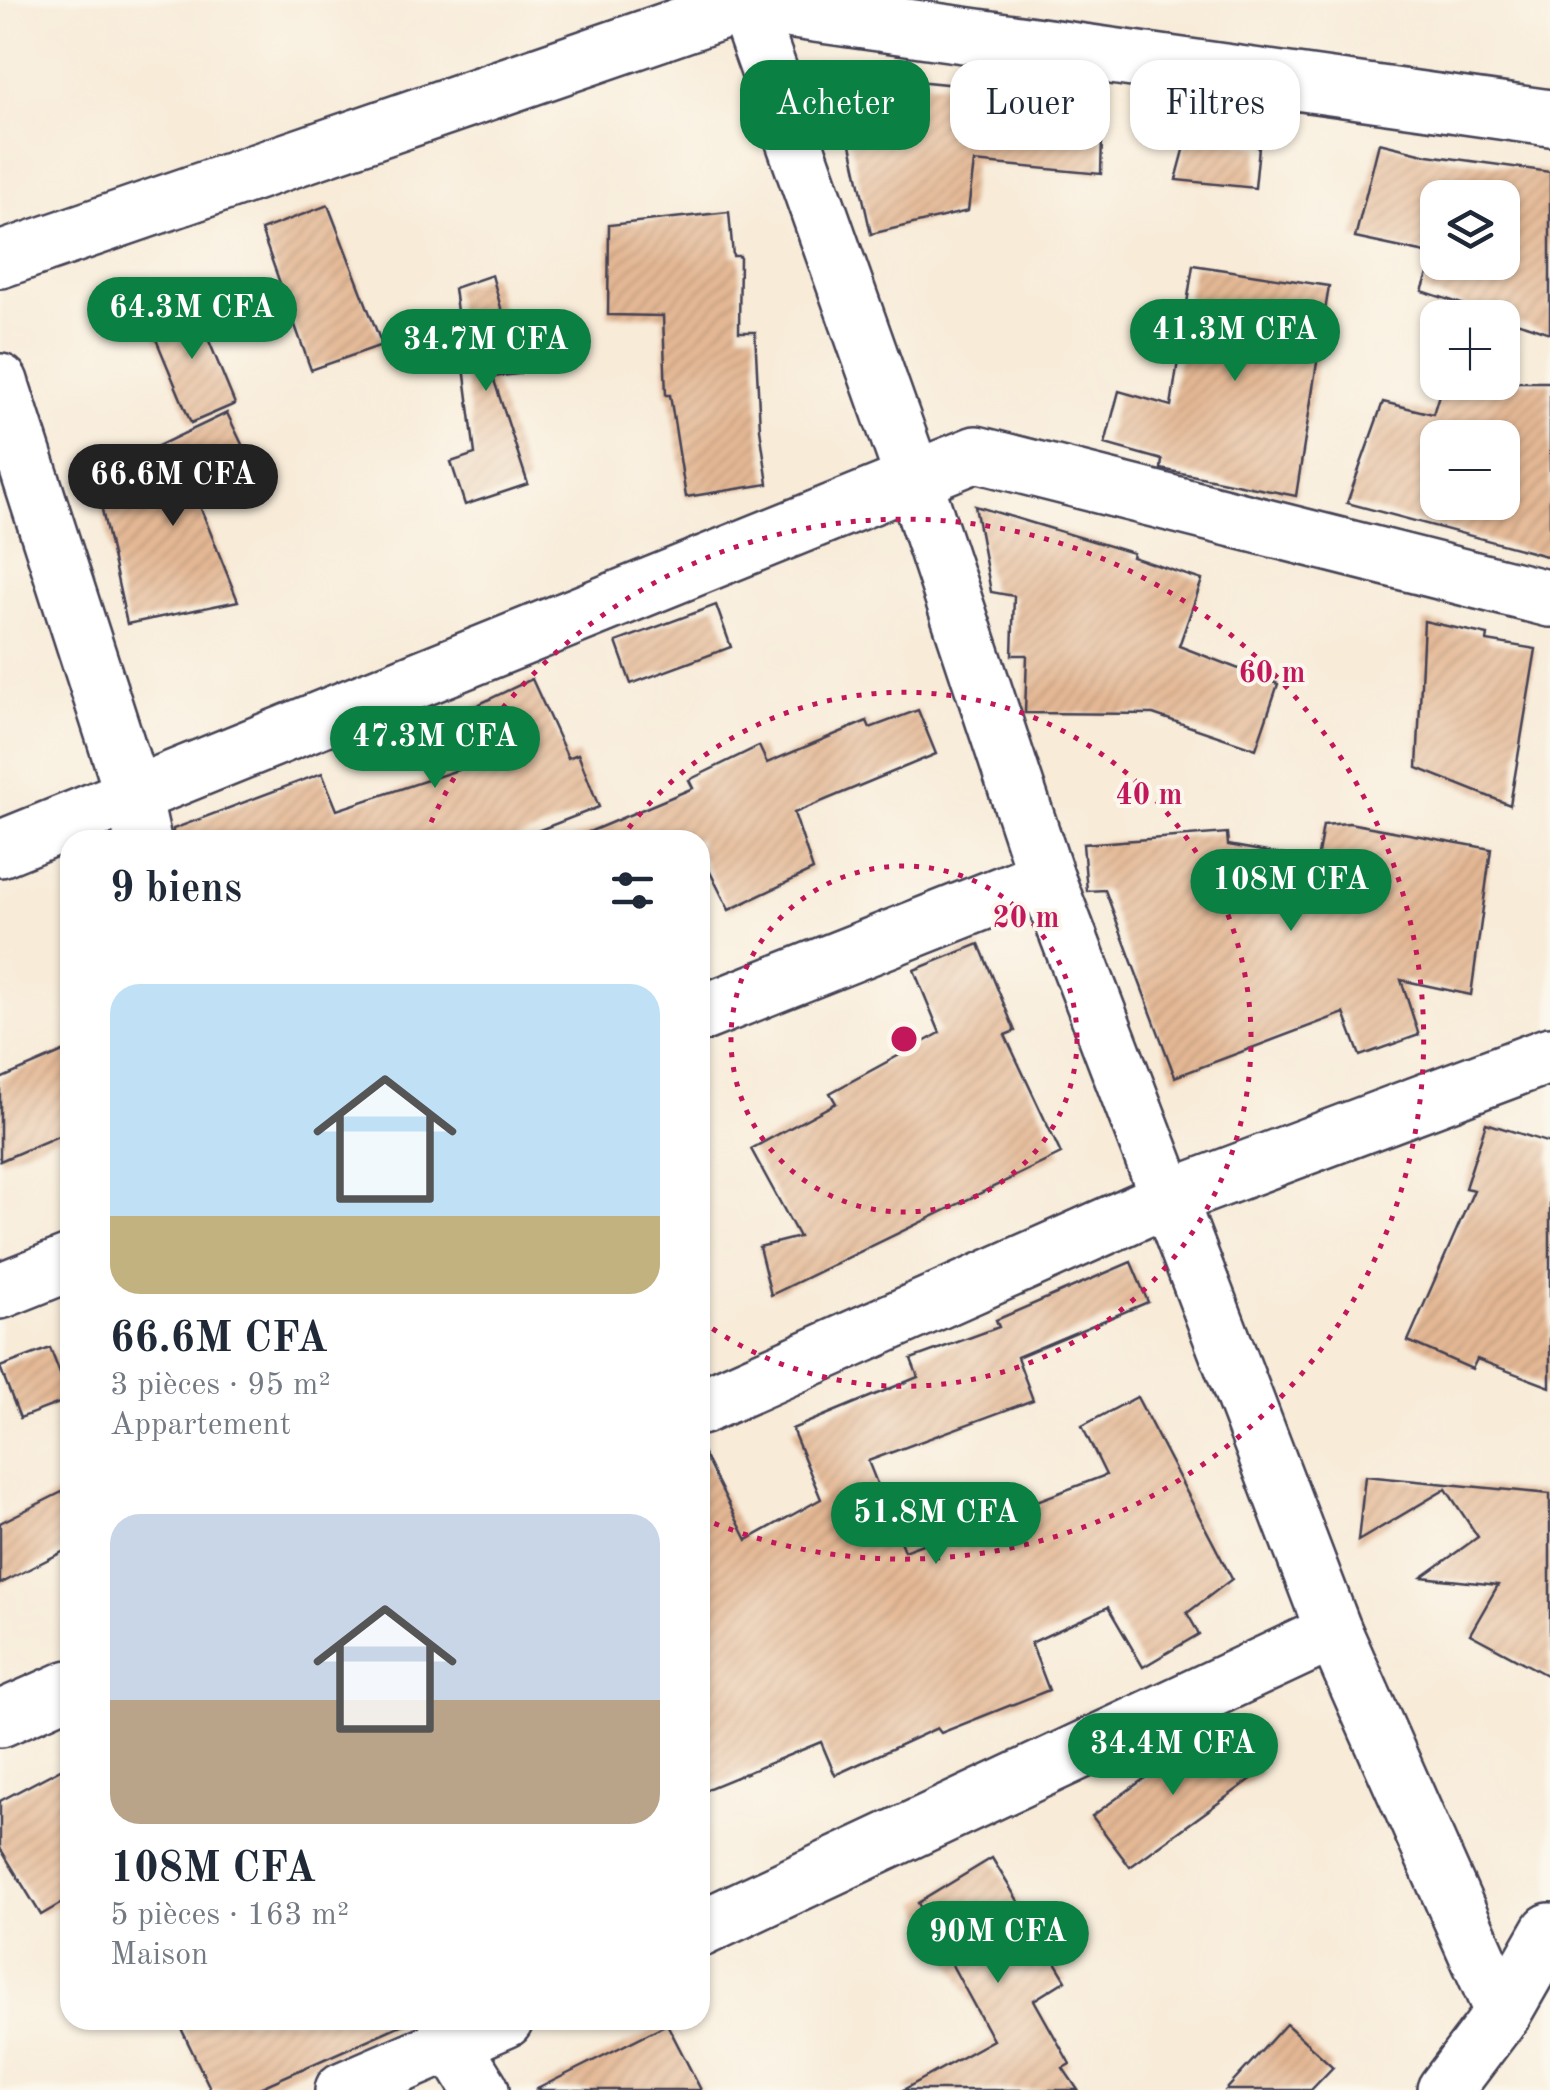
<!DOCTYPE html>
<html lang="fr">
<head>
<meta charset="utf-8">
<style>
	:root { --surface:#fff; --page:#f6f6f7; --text:#1f2937; --muted:#747a83; --accent:#0b8043 }
	body { margin:0; font-family:"Old Standard TT",serif; background:var(--page); color:var(--text); height:100vh; display:flex; flex-direction:column; font-size:38px; white-space:nowrap }
	* { box-sizing:border-box; margin:0 }
	p { font-size:32px; color:var(--muted) }
	.icon { flex:none; width:55px; height:55px; fill:none; stroke:currentColor; stroke-width:2; stroke-linecap:round; stroke-linejoin:round }
	.map { position:relative; flex:1; overflow:hidden }
	.drawer { position:absolute; left:60px; top:830px; width:650px; height:1200px; display:flex; flex-direction:column; background:var(--surface); border-radius:30px; box-shadow:0 2px 8px #0004 }
	.drawer>* { flex:none }
	.guide { position:absolute; left:740px; top:60px; width:660px; height:90px; display:flex; gap:20px }
	.buttons { position:absolute; left:1420px; top:180px; display:grid; gap:20px }
	.buttons a { display:grid; place-items:center; width:100px; height:100px; border-radius:20px; background:var(--surface); box-shadow:0 2px 8px #0004; font-size:50px }
	.price { position:absolute; translate:-50% -85px; padding:0 22px; border-radius:35px; background:var(--accent); color:#fff; font-size:32px; line-height:65px; filter:drop-shadow(0 2px 5px #0008) }
	.price::after { content:''; position:absolute; left:50%; top:60px; width:30px; height:22px; margin-left:-15px; background:inherit; clip-path:polygon(0 0,100% 0,50% 100%) }
	.price.active { background:#222; color:#fff }
	ul { padding:0; list-style:none }
	li { display:grid; align-content:center; gap:20px; height:530px; padding:0 50px }
	li span { display:grid; place-items:center; height:310px; border-radius:30px; color:#555 }
	li>.icon { margin-inline-start:auto }
	span .icon { width:180px; height:180px; fill:#fffc; stroke-width:1 }
	li b { font-size:42px }
	h2 { display:flex; justify-content:space-between; align-items:center; height:120px; padding:0 50px; font-size:42px }
	.chip { padding:0 35px; border-radius:30px; background:var(--surface); box-shadow:0 2px 8px #0004; font-size:35px; line-height:90px }
	.chip.active { background:var(--accent); color:#fff }
	.map>svg:first-child { display:block }
	.building { fill:url(#building-hatch); fill-rule:evenodd }
	.lines { fill:none; stroke-linecap:round; stroke-linejoin:round }
	.street-casing { stroke:#424053; stroke-width:60 }
	.street { stroke:#fff; stroke-width:55 }
	.ring { fill:none; stroke:#c2185b; stroke-width:5; stroke-dasharray:5 10 }
	.centre { fill:#c2185b; stroke:#fbf7ec; stroke-width:5 }
	.ring-label { font-size:30px; text-anchor:middle; font-weight:bold; fill:#c2185b; stroke:#fbf7ec; stroke-width:8; stroke-linejoin:round; paint-order:stroke }
</style>
</head>
<body>
<div class="map">
<svg width="1550" height="2090" viewBox="0 0 1550 2090">
	<defs>
		<pattern id="building-hatch" width="6" height="6" patternUnits="userSpaceOnUse" patternTransform="scale(2.5)"><rect width="6" height="6" fill="#e4b894"/><path d="M-1 1l2-2M0 6l6-6M5 7l2-2" fill="none" stroke="#c39e80"/></pattern>
	</defs>
	<rect width="100%" height="100%" fill="#fbf7ec"/>
	<filter id="ink" filterUnits="userSpaceOnUse"><feTurbulence type="fractalNoise" baseFrequency=".01" numOctaves="2"/><feDisplacementMap in="SourceGraphic" scale="20" xChannelSelector="R" yChannelSelector="G"/><feConvolveMatrix kernelMatrix="1 2 1 2 8 2 1 2 1" color-interpolation-filters="sRGB"/></filter>
	<filter id="wash" filterUnits="userSpaceOnUse"><feTurbulence type="fractalNoise" baseFrequency=".0048" numOctaves="4" result="noise"/><feDisplacementMap in="SourceGraphic" scale="40" xChannelSelector="R" yChannelSelector="G"/><feGaussianBlur stdDeviation="2.25" result="paint"/><feColorMatrix in="noise" values="0 0 0 0 0 0 0 0 0 0 0 0 0 0 0 0 0 1.4 0 .05"/><feComposite in="paint" operator="in"/></filter>
	<g filter="url(#wash)">
		<rect width="100%" height="100%" fill="#f8ebd8"/>
		<g id="blocks">
			<!-- building -->
			<g class="building">
				<polygon points="835,73 976,87 976,97 1103,100 1101,174 974,162 968,211 871,234"/>
				<polygon points="1190,128 1259,147 1255,188 1176,180"/>
				<path d="M1379,143L1428,155L1550,172V333L1422,291L1435,255L1355,238ZM1438,198H1502V262H1438Z"/>
				<polygon points="328,205 382,345 311,370 261,230"/>
				<polygon points="729,212 733,256 740,256 739,332 755,332 760,429 768,484 686,497 670,395 666,395 663,316 608,315 609,225"/>
				<polygon points="1193,265 1329,286 1296,496 1161,469 1162,460 1105,444 1119,391 1171,406"/>
				<polygon points="492,275 519,374 493,377 528,484 465,505 451,462 475,454 454,288"/>
				<polygon points="193,302 235,404 191,423 148,320"/>
				<path d="M1443,382H1550V557L1347,503L1383,402L1433,414ZM1438,438H1502V502H1438Z"/>
				<polygon points="227,413 248,457 191,484 238,601 127,624 101,505 161,491 143,453"/>
				<polygon points="975,506 1133,553 1132,557 1202,580 1179,646 1278,684 1256,749 1153,714 1025,713 1027,655 1012,655 1014,596 991,592"/>
				<polygon points="716,605 731,647 631,684 616,642"/>
				<polygon points="1424,621 1488,635 1487,641 1536,649 1510,805 1417,768"/>
				<polygon points="532,679 568,758 578,754 599,807 514,840 173,840 173,829 322,773 337,810 479,763 456,715"/>
				<polygon points="918,710 936,754 794,813 813,870 729,910 700,852 700,840 570,840 693,788 689,780 759,746 767,763 867,721 870,728"/>
				<polygon points="1349,823 1491,849 1471,995 1401,980 1419,1035 1360,1056 1344,1013 1175,1077 1105,890 1087,891 1083,844 1227,833 1228,845 1317,861 1323,825"/>
				<polygon points="979,944 1015,1031 1005,1035 1061,1154 771,1295 759,1247 799,1237 751,1149 836,1103 830,1093 940,1033 914,970"/>
				<polygon points="70,1049 70,1131 0,1161 0,1079"/>
				<polygon points="1486,1123 1550,1143 1550,1387 1477,1359 1472,1369 1408,1341 1474,1190 1465,1188"/>
				<polygon points="1131,1262 1148,1302 1017,1357 1033,1400 868,1461 904,1551 1106,1475 1082,1426 1137,1397 1232,1579 1187,1613 1199,1634 1143,1667 1108,1607 1031,1643 1049,1690 941,1733 937,1728 835,1775 821,1742 700,1792 700,1447 747,1540 821,1499 792,1429 918,1377 911,1359 999,1327 996,1320"/>
				<polygon points="50,1348 70,1399 20,1418 0,1367"/>
				<polygon points="1365,1476 1550,1494 1550,1677 1470,1634 1498,1585 1422,1577 1478,1537 1446,1489 1358,1541"/>
				<polygon points="70,1488 70,1548 0,1584 0,1523"/>
				<polygon points="1204,1736 1215,1752 1230,1741 1261,1772 1130,1867 1092,1816"/>
				<polygon points="70,1764 70,1898 41,1915 0,1848 0,1801"/>
				<polygon points="992,1858 1066,1980 1034,2000 1070,2064 1063,2068 1078,2090 903,2090 993,2040 918,1903"/>
				<polygon points="177,2020 412,2020 255,2090 211,2090"/>
				<polygon points="667,2024 701,2090 535,2090"/>
				<polygon points="1286,2024 1333,2067 1311,2090 1226,2090"/>
			</g>
		</g>
	</g>
	<g filter="url(#ink)">
		<use href="#blocks" fill-opacity="0" stroke="#424053" stroke-width="2.5"/>
		<g class="lines">
			<defs>
				<g id="street">
					<polyline points="744,0 914,480 1046,877 1334,1632 1503,2013"/>
					<polyline points="0,260 744,4 1550,118"/>
					<polyline points="0,382 133,795 143,840"/>
					<polyline points="0,849 976,454 1550,599"/>
					<polyline points="700,1014 1046,877"/>
					<polyline points="0,1291 70,1263"/>
					<polyline points="700,1407 1169,1198 1550,1055"/>
					<polyline points="0,1719 70,1688"/>
					<polyline points="700,1929 1334,1632"/>
					<polyline points="453,2045 481,2090"/>
					<polyline points="343,2090 505,2020"/>
					<polyline points="1445,2090 1503,2013 1550,1931"/>
				</g>
			</defs>
			<!-- street casing -->
			<use href="#street" class="street-casing"/>
			<!-- street -->
			<use href="#street" class="street"/>
		</g>
	</g>
	<!-- distance rings -->
	<g class="ring">
		<circle cx="904" cy="1039" r="173"/>
		<path d="M620 840A347 347 0 1 1 700 1320"/>
		<path d="M425 836A520 520 0 1 1 701 1518"/>
	</g>
	<circle cx="904" cy="1039" r="15" class="centre"/>
	<g class="ring-label">
		<text x="1272" y="682">60 m</text>
		<text x="1149" y="804">40 m</text>
		<text x="1026" y="927">20 m</text>
	</g>
</svg>
<div class="buttons">
<a><svg class="icon" aria-label="layers" viewBox="0 0 24 24"><path d="M12 4l9 5-9 5-9-5zM3 14l9 5 9-5"/></svg></a>
<a>+</a>
<a>−</a>
</div>
<b class="price" style="left:192px;top:362px">64.3M CFA</b>
<b class="price" style="left:1235px;top:384px">41.3M CFA</b>
<b class="price" style="left:486px;top:394px">34.7M CFA</b>
<b class="price active" style="left:173px;top:529px">66.6M CFA</b>
<b class="price" style="left:435px;top:791px">47.3M CFA</b>
<b class="price" style="left:1291px;top:934px">108M CFA</b>
<b class="price" style="left:936px;top:1567px">51.8M CFA</b>
<b class="price" style="left:1173px;top:1798px">34.4M CFA</b>
<b class="price" style="left:998px;top:1986px">90M CFA</b>
<div class="guide">
<a class="chip active">Acheter</a>
<a class="chip">Louer</a>
<a class="chip">Filtres</a>
</div>
<section class="drawer">
<h2>9 biens<svg class="icon" aria-label="filters" viewBox="0 0 24 24"><path d="M4 7h16M4 17h16"/><circle cx="9" cy="7" r="2"/><circle cx="15" cy="17" r="2"/></svg></h2>
<ul>
<li><span style="background:linear-gradient(#bfe0f5 75%,#c2b280 0)"><svg class="icon" aria-label="home" viewBox="0 0 24 24"><path d="M3 11l9-7 9 7M6 9v11h12V9"/></svg></span><div><b>66.6M CFA</b><p>3 pièces · 95 m²</p><p>Appartement</p></div></li>
<li><span style="background:linear-gradient(#c9d6e8 60%,#b9a48a 0)"><svg class="icon" aria-label="home" viewBox="0 0 24 24"><path d="M3 11l9-7 9 7M6 9v11h12V9"/></svg></span><div><b>108M CFA</b><p>5 pièces · 163 m²</p><p>Maison</p></div></li>
</ul>
</section>
</div>
</body>
</html>
